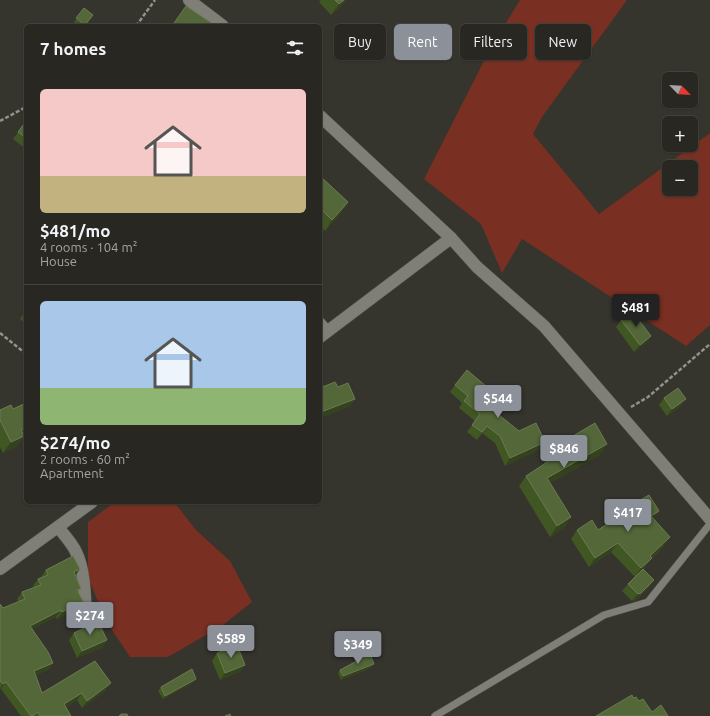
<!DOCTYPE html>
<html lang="en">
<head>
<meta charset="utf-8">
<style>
	:root { --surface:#282722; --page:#302f2a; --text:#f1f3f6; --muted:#a5a5a5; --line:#444440; --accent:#8c9099 }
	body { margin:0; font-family:Ubuntu,sans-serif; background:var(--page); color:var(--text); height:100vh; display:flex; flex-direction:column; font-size:15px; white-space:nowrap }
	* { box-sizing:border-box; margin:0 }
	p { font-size:13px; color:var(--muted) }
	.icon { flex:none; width:22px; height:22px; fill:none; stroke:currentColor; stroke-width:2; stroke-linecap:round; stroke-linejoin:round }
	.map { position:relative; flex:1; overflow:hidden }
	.sheet { position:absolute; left:24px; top:24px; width:298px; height:480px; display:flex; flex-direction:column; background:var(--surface); border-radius:6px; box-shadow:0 1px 3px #0004,0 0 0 1px var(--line) }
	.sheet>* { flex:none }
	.banner { position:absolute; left:334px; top:24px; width:316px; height:36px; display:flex; gap:8px }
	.needle { width:26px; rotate:115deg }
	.fabs { position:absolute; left:662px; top:72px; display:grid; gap:8px }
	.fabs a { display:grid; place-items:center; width:36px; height:36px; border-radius:6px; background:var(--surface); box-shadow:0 1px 3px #0004,0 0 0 1px var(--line); font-size:20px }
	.price { position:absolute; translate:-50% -34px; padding:0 9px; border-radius:4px; background:var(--accent); color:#fff; font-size:13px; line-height:26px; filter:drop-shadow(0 1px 2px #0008) }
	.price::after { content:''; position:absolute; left:50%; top:24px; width:12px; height:9px; margin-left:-6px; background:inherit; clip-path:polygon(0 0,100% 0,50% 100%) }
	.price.selected { background:#222; color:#fff }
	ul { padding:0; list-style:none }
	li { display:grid; align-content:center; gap:8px; height:212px; padding:0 16px }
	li+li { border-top:1px solid var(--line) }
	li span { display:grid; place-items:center; height:124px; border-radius:6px; color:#555 }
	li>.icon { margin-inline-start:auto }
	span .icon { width:72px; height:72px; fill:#fffc; stroke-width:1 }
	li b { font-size:17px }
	h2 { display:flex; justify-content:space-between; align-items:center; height:48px; padding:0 16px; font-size:17px }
	.tag { padding:0 14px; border-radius:6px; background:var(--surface); box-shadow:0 1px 3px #0004,0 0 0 1px var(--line); font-size:14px; line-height:36px }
	.tag.selected { background:var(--accent); color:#fff }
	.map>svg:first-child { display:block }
	.green { fill:#792f22; fill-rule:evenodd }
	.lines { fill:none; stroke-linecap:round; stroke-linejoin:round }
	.lane-casing { stroke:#53524c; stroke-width:8 }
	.street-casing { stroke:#53524c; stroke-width:13 }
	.secondary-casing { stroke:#53524c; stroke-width:13 }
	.path { stroke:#92918b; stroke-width:2.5; stroke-dasharray:4 2; stroke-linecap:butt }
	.lane { stroke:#807f77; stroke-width:7 }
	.street { stroke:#807f77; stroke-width:12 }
	.secondary { stroke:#807f77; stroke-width:12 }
	.wall { fill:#415723 }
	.shaded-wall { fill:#34421e }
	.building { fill:#536738; stroke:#6b7b53 }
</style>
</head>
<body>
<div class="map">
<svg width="710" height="716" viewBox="0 0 710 716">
	<rect width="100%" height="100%" fill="#35342d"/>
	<!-- green -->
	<g class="green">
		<path d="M520,0H627L542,117L533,134L599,214L710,133V325L686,346L522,239L502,273L481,224L424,179L491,47ZM669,167H691V189H669Z"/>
		<polygon points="115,502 174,502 196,530 230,561 252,602 223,625 168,657 130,657 106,621 88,577 88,522"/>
	</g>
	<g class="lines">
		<defs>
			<g id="lane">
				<polyline points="320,320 329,330"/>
				<polyline points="435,716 604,615 648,602 710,524"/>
			</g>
			<g id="street">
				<polyline points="320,337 451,238"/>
				<path d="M58,527C64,535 72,543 76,552C85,570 85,598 86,617"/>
				<polyline points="0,569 92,502"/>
			</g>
			<g id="secondary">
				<polyline points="189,0 223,26"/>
				<polyline points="320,116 451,238 477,267 544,326 710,519"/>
			</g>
		</defs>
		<!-- lane casing -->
		<use href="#lane" class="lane-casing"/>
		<!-- street casing -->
		<use href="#street" class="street-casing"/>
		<!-- secondary casing -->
		<use href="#secondary" class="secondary-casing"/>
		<!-- path -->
		<g class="path">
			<polyline points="136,26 155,0"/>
			<polyline points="0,121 26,107"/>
			<polyline points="0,333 26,354"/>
			<polyline points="631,407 648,397 710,344"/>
		</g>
		<!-- lane -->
		<use href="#lane" class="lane"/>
		<!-- street -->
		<use href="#street" class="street"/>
		<!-- secondary -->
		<use href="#secondary" class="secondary"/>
	</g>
	<!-- wall -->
	<g class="wall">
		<polygon points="321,0 346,0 342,5 331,15 319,2"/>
		<polygon points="84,8 93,15 85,26 79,26 74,22"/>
		<polygon points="26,121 26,149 13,139"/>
		<polygon points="320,176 348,202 341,213 325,231 320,226"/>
		<polygon points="26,310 26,324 20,319"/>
		<polygon points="621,320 651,336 646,343 634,352 616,327"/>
		<polygon points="455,385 487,387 478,399 540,449 505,466 495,443 482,433 477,440 467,432 475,421 459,408 462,403 450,392"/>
		<polygon points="338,387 355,399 350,406 320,418 320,388"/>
		<polygon points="664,398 681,406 667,416 659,405"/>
		<polygon points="26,403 26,435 24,436 16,447 3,453 0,447 0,410 13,409"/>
		<polygon points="551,449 600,455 550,483 571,517 564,528 550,537 519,486 526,476 545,464 543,460"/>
		<polygon points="625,509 659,511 653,519 664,546 652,558 645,567 643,569 654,580 649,587 636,600 632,601 622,591 628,584 635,577 611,552 589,567 571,539 577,530 598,530 621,515"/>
		<polygon points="46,570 75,575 78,592 83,601 78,608 57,619 56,617 32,629 53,663 48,670 36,675 42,693 106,690 82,708 77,700 66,707 71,716 21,716 1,689 0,690 0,604 3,608 18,602 17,599 22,592 34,588 33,586 38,579 41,578 41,577"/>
		<polygon points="74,633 107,640 102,648 77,658 69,640"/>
		<polygon points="217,653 240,672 220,680 212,661"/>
		<polygon points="371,668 341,680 338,673 340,670"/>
		<polygon points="194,682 163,699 158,691 161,687"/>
	</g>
	<!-- shaded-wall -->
	<g class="shaded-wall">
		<polygon points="344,0 346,0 342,5 331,15 339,4"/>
		<polygon points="348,202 341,213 325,231 332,220"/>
		<polygon points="651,336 646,343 634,352 640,345"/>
		<polygon points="355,399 350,406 320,418 320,414 321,412"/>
		<polygon points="686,399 681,406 667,416 672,409"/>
		<polygon points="26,428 26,435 13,441 21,430"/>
		<polygon points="24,436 16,447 3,453 11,442"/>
		<polygon points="545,442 540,449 505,466 510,458"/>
		<polygon points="607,444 600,455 540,489 547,478"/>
		<polygon points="659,511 653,520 651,516"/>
		<polygon points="571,517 564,528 550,537 557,526"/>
		<polygon points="670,537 664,546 644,565 650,556"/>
		<polygon points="618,543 611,552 589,567 595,558"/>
		<polygon points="652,558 645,567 635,577 641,568"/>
		<polygon points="80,569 75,576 74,572"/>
		<polygon points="654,580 649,587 636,600 632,601 638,594"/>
		<polygon points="83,601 78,608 57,619 62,612"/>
		<polygon points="61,610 56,617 25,633 30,626"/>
		<polygon points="107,640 102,648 77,658 82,651"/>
		<polygon points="53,663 48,670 29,678 34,671"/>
		<polygon points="374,664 371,668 341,680 343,676"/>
		<polygon points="245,665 240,672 220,680 225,673"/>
		<polygon points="196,679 194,682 163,699 165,696"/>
		<polygon points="6,682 1,689 0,690 0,689 3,684"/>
		<polygon points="111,683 106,690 82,708 87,701"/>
		<polygon points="82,693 77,700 59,711 64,704"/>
	</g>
	<!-- building -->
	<g class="building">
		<polygon points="335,0 344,0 339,4"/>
		<polygon points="186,6 213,24 212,26 172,26"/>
		<polygon points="84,8 93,15 85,25 76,18"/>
		<polygon points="26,121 26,138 18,132"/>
		<polygon points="320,176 348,202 332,220 320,208"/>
		<polygon points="632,311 651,336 640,345 621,320"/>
		<polygon points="467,370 487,387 478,398 519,431 536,423 545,442 510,458 500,436 487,426 482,432 472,425 480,414 464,401 468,396 455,385"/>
		<polygon points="335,382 338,387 348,383 355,399 321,412 320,409 320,397 323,396 320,388"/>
		<polygon points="678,388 686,399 672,409 664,398"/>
		<polygon points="26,403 26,428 21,430 24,436 11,442 0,420 0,410 11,405 13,409"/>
		<polygon points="595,423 607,444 547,478 571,517 557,526 526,476 555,457 551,449"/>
		<polygon points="649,495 659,511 651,516 670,537 650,556 652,558 641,568 618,543 595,558 577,530 592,520 598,530 627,511 625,509"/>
		<polygon points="73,556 80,569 74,572 81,589 77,590 83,601 62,612 61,610 30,626 48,652 53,663 34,671 42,693 95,661 111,683 87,701 82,693 64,704 71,716 40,716 38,712 32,716 31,716 6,682 3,684 0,681 0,604 3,608 25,599 22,592 41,585 38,579 48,575 46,570"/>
		<polygon points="643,569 654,580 641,593 638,594 628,584"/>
		<polygon points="98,621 107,640 82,651 74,633"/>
		<polygon points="237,645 245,665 225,673 217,653"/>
		<polygon points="370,654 374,664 343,676 340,670"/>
		<polygon points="192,669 196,679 165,696 161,687"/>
		<polygon points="632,695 633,698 636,697 639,701 643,699 652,712 661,705 668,716 596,716"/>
		<polygon points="121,714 127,714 128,716 119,716"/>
		<polygon points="230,714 231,716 225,716"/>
	</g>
</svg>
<div class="fabs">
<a><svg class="needle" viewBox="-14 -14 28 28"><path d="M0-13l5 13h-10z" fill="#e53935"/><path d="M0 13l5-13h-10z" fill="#a5a5a5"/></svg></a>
<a>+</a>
<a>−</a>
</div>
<b class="price selected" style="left:636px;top:328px">$481</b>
<b class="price" style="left:498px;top:419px">$544</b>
<b class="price" style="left:564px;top:469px">$846</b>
<b class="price" style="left:628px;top:533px">$417</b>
<b class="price" style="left:90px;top:636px">$274</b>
<b class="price" style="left:231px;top:659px">$589</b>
<b class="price" style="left:358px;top:665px">$349</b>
<div class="banner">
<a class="tag">Buy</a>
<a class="tag selected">Rent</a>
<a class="tag">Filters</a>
<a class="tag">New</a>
</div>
<section class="sheet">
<h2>7 homes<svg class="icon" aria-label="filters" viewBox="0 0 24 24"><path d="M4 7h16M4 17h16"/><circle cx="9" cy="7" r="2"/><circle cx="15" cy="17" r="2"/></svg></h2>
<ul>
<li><span style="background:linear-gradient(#f6c9c9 70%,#c2b280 0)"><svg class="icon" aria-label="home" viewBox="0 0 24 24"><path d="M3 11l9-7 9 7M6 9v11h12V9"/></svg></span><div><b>$481/mo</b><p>4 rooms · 104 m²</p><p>House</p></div></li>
<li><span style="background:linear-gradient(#a9c7e8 70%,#8fb573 0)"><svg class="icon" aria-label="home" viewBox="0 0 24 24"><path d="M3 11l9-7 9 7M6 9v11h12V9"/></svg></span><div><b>$274/mo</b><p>2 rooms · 60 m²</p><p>Apartment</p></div></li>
</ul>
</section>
</div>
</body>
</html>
